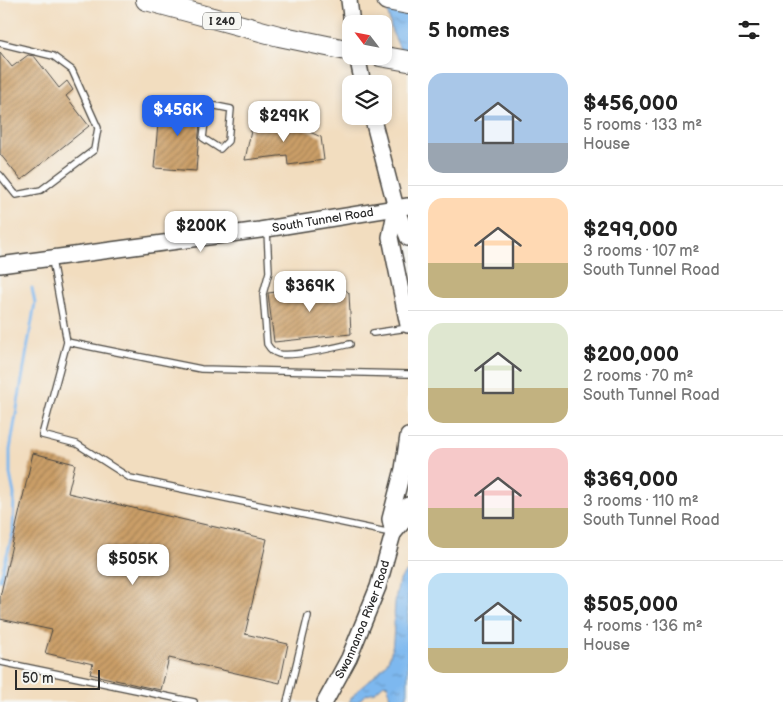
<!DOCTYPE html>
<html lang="en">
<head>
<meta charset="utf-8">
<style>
	:root { --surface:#fff; --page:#f6f6f6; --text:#222; --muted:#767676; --line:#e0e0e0; --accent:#2563eb }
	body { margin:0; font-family:"Balsamiq Sans",sans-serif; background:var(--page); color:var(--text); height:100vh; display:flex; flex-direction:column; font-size:19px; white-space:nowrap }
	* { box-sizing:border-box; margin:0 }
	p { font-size:16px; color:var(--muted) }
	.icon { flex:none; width:28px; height:28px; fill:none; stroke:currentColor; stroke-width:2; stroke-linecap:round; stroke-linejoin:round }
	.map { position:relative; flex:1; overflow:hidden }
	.drawer { display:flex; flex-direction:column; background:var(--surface); width:375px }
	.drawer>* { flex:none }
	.needle { width:32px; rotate:302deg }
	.buttons { position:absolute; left:342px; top:15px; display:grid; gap:10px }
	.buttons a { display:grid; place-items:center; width:50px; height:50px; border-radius:10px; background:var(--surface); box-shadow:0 2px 8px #0003; font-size:25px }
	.scale { position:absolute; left:15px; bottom:12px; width:85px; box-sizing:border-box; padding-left:5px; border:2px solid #2b2b2b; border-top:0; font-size:14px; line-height:18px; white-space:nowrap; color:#2b2b2b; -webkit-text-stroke:4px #f6f6f2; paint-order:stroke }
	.price { position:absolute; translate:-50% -42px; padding:0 11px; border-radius:10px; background:#fff; color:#222; font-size:16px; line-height:32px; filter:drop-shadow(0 1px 2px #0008) }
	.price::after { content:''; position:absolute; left:50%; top:30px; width:15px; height:11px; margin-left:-8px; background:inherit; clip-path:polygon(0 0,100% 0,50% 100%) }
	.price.on { background:var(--accent); color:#fff }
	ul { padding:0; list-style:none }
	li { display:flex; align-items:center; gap:15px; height:125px; padding:0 20px }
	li+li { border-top:1px solid var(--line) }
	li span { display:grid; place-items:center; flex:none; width:140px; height:100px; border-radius:15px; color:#555 }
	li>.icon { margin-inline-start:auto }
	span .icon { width:60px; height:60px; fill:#fffc; stroke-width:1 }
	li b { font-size:21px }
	h2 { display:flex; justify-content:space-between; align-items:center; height:60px; padding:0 20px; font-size:21px }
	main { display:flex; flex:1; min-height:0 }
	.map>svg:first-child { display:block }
	.water { fill:url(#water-ripples); stroke:#54728d }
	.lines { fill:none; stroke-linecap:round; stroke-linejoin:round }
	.stream { stroke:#7db8ef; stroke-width:3 }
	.building { fill:url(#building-hatch) }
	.lane-casing { stroke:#494641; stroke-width:8 }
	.secondary-casing { stroke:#494641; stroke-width:18 }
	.highway-casing { stroke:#494641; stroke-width:22 }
	.lane { stroke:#fff; stroke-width:5.5 }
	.secondary { stroke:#fff; stroke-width:15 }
	.highway { stroke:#fff; stroke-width:20 }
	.labels { text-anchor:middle; stroke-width:4; stroke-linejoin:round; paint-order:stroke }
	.shield { fill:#f6f6f2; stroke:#686867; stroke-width:1 }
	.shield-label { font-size:11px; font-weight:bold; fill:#2b2b2b }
	.street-label { font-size:12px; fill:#2b2b2b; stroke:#f6f6f2 }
</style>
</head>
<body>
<main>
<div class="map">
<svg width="408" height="702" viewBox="0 0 408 702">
	<defs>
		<pattern id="water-ripples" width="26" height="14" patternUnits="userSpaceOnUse" patternTransform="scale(1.25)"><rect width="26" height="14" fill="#7db8ef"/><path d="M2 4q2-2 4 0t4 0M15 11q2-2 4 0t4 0" fill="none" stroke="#6796c2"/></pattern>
		<pattern id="building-hatch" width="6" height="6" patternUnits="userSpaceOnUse" patternTransform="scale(1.25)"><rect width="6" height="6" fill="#cb9f68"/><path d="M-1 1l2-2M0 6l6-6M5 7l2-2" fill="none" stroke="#a58256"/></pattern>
	</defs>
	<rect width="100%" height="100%" fill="#f6f6f2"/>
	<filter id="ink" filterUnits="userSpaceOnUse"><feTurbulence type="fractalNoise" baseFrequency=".02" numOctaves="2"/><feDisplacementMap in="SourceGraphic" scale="10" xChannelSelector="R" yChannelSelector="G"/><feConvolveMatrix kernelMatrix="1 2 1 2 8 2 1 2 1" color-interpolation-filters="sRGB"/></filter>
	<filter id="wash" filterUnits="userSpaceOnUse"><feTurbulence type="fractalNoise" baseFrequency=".0096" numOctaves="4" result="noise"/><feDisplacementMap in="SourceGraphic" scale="20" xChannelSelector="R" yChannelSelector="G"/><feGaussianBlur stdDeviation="1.12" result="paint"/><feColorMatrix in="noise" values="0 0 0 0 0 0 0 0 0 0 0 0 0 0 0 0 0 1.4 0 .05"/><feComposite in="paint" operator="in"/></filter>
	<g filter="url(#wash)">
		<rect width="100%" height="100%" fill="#f2ddbf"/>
		<!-- water -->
		<g class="water">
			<polygon points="385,0 408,0 408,66 392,32"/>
			<path d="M408,571V692L405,702H390L388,685L384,684L375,692L367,694L357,702H349C359,683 386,674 391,652C397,633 389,581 408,571Z"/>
		</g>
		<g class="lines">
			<!-- stream -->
			<polyline class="stream" points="0,580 13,533 14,494 10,474 10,450 35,303 32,288"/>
		</g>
		<g id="blocks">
			<!-- building -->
			<g class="building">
				<polygon points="0,52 12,67 28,55 34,56 59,88 67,81 73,90 66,96 89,126 21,180 0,154"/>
				<polygon points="160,102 198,105 197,110 200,110 202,114 209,114 208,119 204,118 200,122 196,171 154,168"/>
				<polygon points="285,121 321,137 324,160 288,165 287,155 245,160 252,126"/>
				<polygon points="339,284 349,293 351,334 274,342 268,293"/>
				<polygon points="33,453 75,464 68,493 267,539 245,634 288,644 280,683 169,658 161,690 141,686 90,674 93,664 45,653 52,630 0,619 0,597"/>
			</g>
		</g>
	</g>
	<g filter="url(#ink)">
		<use href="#blocks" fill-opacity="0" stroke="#494641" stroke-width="1"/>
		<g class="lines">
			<defs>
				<g id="lane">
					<polyline points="0,43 53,56 72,70 98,128 94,150 41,190 16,195 0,175"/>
					<polyline points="205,122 203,138 220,149 228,141 231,109 206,104 205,111"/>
					<path d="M267,231L269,272L263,294L267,344C270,349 274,353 279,354C296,357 333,348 350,344"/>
					<polyline points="52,260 67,342 42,435 77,444 130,478 391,533"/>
					<polyline points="373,333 408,328"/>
					<polyline points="67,342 201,369 408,374"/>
					<polyline points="1,662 194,702"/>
					<polyline points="287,702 308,616"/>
				</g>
				<g id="secondary">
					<polyline points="349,0 352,24"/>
					<polyline points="357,56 363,84"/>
					<polyline points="372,116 396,208 408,238"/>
					<polyline points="396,208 390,237 408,325"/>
					<path id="s1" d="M0,265L260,230L408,206"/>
					<polyline points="393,534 403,522 408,505"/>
					<path id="s2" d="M325,702L349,658L378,587L393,534L390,519L403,469L408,436"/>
				</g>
				<g id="highway">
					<polyline points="146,0 279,36 351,51"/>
					<polyline points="387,0 408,4"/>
					<polyline points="380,56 408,61"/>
				</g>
			</defs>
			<!-- lane casing -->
			<use href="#lane" class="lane-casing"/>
			<!-- secondary casing -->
			<use href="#secondary" class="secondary-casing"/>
			<!-- highway casing -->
			<use href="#highway" class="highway-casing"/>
			<!-- lane -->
			<use href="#lane" class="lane"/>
			<!-- secondary -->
			<use href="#secondary" class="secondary"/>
			<!-- highway -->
			<use href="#highway" class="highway"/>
		</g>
	</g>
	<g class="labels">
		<!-- shield labels -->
		<rect class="shield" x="203" y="12.5" width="38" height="17" rx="4"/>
		<g class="shield-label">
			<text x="222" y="25">I 240</text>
		</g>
		<!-- street labels -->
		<g class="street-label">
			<text dy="4" stroke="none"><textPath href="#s1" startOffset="326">South Tunnel Road</textPath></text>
			<text dy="4" stroke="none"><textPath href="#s2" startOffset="91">Swannanoa River Road</textPath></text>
		</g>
	</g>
</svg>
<div class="buttons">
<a><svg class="needle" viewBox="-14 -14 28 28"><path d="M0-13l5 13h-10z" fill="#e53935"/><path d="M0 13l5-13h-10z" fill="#767676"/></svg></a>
<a><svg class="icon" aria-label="layers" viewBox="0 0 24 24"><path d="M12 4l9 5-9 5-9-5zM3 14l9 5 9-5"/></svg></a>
</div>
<div class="scale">50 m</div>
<b class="price on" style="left:178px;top:137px">$456K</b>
<b class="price" style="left:284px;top:143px">$299K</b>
<b class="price" style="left:201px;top:253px">$200K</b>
<b class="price" style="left:310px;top:313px">$369K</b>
<b class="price" style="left:133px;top:586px">$505K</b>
</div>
<section class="drawer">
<h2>5 homes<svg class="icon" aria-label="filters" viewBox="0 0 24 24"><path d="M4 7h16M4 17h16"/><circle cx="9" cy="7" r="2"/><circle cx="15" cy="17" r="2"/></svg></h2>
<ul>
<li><span style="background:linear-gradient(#a9c7e8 70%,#9aa5b1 0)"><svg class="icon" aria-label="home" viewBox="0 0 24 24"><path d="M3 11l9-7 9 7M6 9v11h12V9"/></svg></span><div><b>$456,000</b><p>5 rooms · 133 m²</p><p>House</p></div></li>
<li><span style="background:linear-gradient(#ffd9b3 65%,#c2b280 0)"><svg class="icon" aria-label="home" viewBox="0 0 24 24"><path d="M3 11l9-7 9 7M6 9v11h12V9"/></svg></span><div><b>$299,000</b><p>3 rooms · 107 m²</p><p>South Tunnel Road</p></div></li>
<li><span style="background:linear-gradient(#dfe7d0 65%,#c2b280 0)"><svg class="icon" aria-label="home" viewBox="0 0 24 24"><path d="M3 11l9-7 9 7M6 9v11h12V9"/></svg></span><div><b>$200,000</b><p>2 rooms · 70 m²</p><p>South Tunnel Road</p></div></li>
<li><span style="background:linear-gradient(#f6c9c9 60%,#c2b280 0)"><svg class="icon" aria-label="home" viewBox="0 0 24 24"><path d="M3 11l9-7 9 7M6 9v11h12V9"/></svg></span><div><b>$369,000</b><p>3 rooms · 110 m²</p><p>South Tunnel Road</p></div></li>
<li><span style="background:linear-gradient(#bfe0f5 75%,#c2b280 0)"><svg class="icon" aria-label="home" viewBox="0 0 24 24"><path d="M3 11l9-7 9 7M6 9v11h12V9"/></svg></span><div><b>$505,000</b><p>4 rooms · 136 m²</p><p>House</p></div></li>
</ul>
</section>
</main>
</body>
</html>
